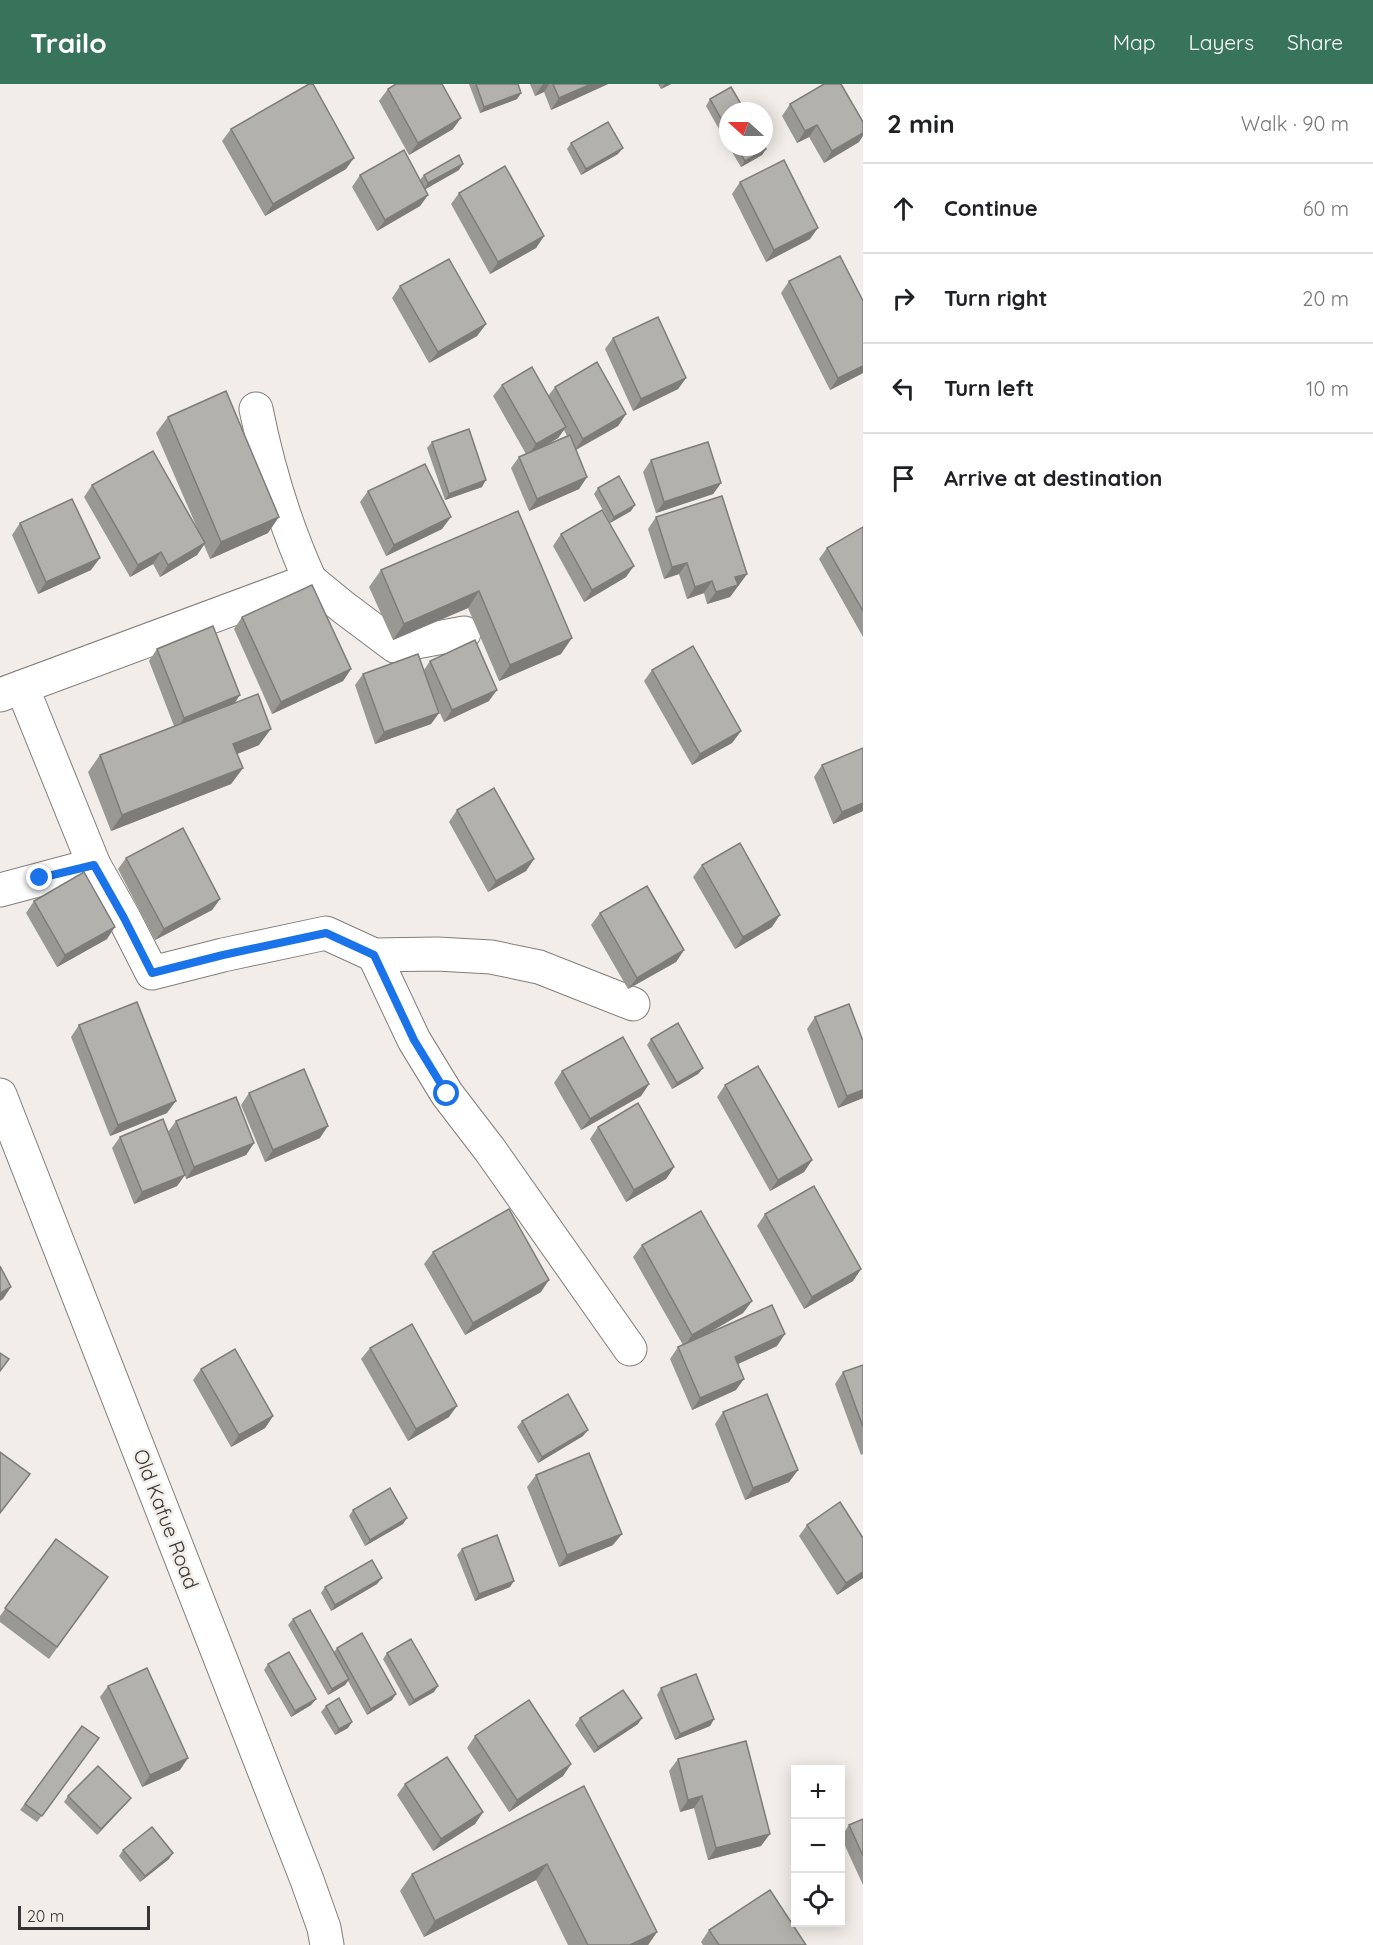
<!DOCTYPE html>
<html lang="en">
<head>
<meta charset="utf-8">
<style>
	:root { --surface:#fff; --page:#f2f2f2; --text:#202124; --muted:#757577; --line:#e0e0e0; --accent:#38735c }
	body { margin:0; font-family:Quicksand,sans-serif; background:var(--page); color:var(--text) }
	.controls { position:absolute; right:18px; bottom:18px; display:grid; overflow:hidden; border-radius:0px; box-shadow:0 3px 15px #0003 }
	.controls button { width:54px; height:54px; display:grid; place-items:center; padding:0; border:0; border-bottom:2px solid var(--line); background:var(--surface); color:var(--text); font:30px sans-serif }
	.compass { position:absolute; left:719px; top:18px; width:54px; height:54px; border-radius:50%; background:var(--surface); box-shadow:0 3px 15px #0003; rotate:291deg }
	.scale { position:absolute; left:18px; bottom:15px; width:132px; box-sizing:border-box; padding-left:6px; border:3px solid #373533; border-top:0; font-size:16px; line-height:21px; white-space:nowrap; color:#373533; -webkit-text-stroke:4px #f2ede8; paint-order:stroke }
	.stop { position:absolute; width:18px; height:18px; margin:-14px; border:4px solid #1a73e8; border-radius:50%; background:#fff }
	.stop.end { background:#1a73e8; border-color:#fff; box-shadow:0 2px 6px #0008 }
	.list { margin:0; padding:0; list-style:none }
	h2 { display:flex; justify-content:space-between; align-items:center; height:78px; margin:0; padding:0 24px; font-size:26px }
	h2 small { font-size:20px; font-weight:400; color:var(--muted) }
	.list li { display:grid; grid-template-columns:39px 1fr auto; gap:18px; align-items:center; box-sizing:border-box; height:90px; padding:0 24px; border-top:2px solid var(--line) }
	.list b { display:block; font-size:22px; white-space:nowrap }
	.list em { font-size:20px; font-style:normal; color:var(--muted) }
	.icon { flex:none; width:33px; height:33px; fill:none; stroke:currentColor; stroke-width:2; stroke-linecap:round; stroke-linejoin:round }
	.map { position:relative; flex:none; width:863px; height:1861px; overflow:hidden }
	header { display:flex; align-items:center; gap:36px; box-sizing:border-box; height:84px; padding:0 30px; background:var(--accent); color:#fff }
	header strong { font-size:28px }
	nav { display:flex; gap:33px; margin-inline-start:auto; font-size:21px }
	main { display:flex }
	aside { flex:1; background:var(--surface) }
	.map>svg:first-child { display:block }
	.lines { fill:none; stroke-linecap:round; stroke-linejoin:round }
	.minor-casing { stroke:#827e79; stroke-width:35 }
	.minor { stroke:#fff; stroke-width:33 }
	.wall { fill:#9a9893; fill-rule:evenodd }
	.shaded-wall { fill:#7d7c78 }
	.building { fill:#b3b1ab; stroke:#7d7c78; stroke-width:1.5 }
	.route { stroke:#1a73e8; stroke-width:8 }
	.labels { text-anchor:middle; stroke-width:5; stroke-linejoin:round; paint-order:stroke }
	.street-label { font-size:20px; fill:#373533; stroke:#f2ede8 }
</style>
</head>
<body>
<header>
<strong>Trailo</strong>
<nav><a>Map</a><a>Layers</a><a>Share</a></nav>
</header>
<main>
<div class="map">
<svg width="863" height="1861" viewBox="0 0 863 1861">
	<rect width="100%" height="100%" fill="#f2ede8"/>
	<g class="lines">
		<defs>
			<g id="minor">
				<path d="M256,325C268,385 285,441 310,496"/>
				<path d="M22,603L94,781"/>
				<path d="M0,611L310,496L343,523L395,562L464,549"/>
				<path d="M0,806L94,781L124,834L152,889L223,871L326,849L374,871L437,870L491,873L539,883L633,920"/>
				<path d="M374,871L414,956L447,1010L490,1066L630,1265"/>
				<path d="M0,1011L307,1796L324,1844L327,1861"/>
			</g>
		</defs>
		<use href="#minor" class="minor-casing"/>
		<use href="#minor" class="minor"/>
	</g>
	<g class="wall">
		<path d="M469,0H518L521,9L517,15L480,29Z"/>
		<path d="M530,0H608L551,26L544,8L535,12Z"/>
		<path d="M658,0H671L661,5Z"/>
		<path d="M388,5L453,45L409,71L379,17Z"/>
		<path d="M710,15L728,27V61L706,22Z"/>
		<path d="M790,20L859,58L824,79L809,53L797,59L782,32Z"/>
		<path d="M231,45L346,85L265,132L222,57Z"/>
		<path d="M571,59L618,70L581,91L567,65Z"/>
		<path d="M729,63H764L766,65L762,71L741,83Z"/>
		<path d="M459,86L425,105L428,111L420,122L377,147L352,103L360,91L420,96L424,91Z"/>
		<path d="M740,98L810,155L766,178L732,110Z"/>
		<path d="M459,109L544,152L536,164L490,190L451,120Z"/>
		<path d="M789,197L863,217V289L830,306L781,209Z"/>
		<path d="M400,202L486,240L477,252L429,279L392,214Z"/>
		<path d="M613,254L686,294L678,305L633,327L605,265Z"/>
		<path d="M502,301L548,312L555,303L626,330L618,342L576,366L587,393L579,405L529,427L511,384L519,373L526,370L493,312ZM564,346L567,352L546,361L558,354Z"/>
		<path d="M168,333L268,449L210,475L204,461L197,471L160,493L153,480L130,493L84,413L92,401L198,446L156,349Z"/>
		<path d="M432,358L482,403L445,416L427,364Z"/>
		<path d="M651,376L721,399L713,410L656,429L643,388Z"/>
		<path d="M598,404L631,427L610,439L594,410Z"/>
		<path d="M368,407L442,445L386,472L360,418Z"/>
		<path d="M518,427L561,570L499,597L468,524L393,556L369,503L381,486Z"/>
		<path d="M656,433L747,490L730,513L707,520L704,509L687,515L679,490L664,495L648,445Z"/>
		<path d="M20,439L91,486L38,510L12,451Z"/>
		<path d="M863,443V553L819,475L827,464Z"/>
		<path d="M561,450L626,493L584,518L553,462Z"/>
		<path d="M242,533L351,585L343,597L272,630L234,545Z"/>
		<path d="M157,565L235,619L259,661L237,670L243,684L231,700L111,747L88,688L100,671L174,642L149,577Z"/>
		<path d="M430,577L489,617L444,638L435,618L439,629L431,640L375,660L355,601L363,590L424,586Z"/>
		<path d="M652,586L741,647L732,659L692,681L644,597Z"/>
		<path d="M822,681L863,727L833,740L814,693Z"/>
		<path d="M457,726L534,775L526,787L488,808L449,738Z"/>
		<path d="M126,774L220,815L212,826L155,856L118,785Z"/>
		<path d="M702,781L772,843L735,865L693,793Z"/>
		<path d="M34,817L107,855L57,883L26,829Z"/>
		<path d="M600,829L684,866L676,878L628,905L591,841Z"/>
		<path d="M815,933L863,1014L838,1024L807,945Z"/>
		<path d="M79,941L167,1029L110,1052L71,953Z"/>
		<path d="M651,955L703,984L698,990L672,1005L647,961Z"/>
		<path d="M562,987L649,1000L641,1012L581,1046L554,999Z"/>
		<path d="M725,1001L812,1076L804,1088L770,1107L717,1013Z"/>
		<path d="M249,1009L320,1054L265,1078L241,1021Z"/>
		<path d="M176,1037L254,1059L246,1071L186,1095L185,1091L177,1102L134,1120L112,1064L120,1053L168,1048Z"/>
		<path d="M598,1043L674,1083L666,1095L626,1118L590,1055Z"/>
		<path d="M765,1130L861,1185L853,1197L804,1225L757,1142Z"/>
		<path d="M642,1161L752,1217L743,1229L703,1252L777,1262L738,1280L736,1306L692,1326L670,1275L678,1263L683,1261L633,1173Z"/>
		<path d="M433,1168L541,1208L465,1251L424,1180Z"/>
		<path d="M370,1264L449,1333L408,1357L361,1275Z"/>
		<path d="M863,1281V1370L861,1371L835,1300L843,1288Z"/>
		<path d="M201,1285L273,1332L265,1344L231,1363L193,1296Z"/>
		<path d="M723,1328L798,1386L789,1398L745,1416L715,1340Z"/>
		<path d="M522,1337L583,1352L538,1379L517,1343Z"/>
		<path d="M536,1391L613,1461L559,1483L527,1403Z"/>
		<path d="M353,1426L403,1440L365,1462L349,1432Z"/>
		<path d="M807,1441L863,1494L837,1511L799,1452Z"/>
		<path d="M56,1455L108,1493L49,1575L0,1538V1532Z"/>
		<path d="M462,1465L510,1503L475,1517L457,1471Z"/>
		<path d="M377,1500L331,1527L321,1509L325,1503Z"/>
		<path d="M293,1535L334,1568L337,1564L392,1616L367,1631L348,1597L345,1601L328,1611L288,1541Z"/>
		<path d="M387,1569L434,1608L409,1622L383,1575Z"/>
		<path d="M268,1580L316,1615L311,1621L291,1633L264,1586Z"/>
		<path d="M108,1602L180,1686L142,1703L100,1613Z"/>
		<path d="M661,1604L714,1635L710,1642L675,1656L657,1611Z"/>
		<path d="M326,1622L348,1644L335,1651L321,1628Z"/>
		<path d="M580,1634L638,1640L594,1669L575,1641Z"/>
		<path d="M82,1642L99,1654L37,1738L20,1726Z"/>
		<path d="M475,1652L571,1680L563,1692L509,1728L467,1664Z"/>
		<path d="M678,1675L761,1762L708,1776L694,1724L680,1728L669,1687Z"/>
		<path d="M405,1700L483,1728L475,1740L433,1767L397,1711Z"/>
		<path d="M584,1702L657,1848L648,1861H568L536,1796L424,1853L400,1807L412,1790Z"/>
		<path d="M68,1712L131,1714L126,1720L97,1751L64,1718Z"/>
		<path d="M863,1735V1801L841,1753L849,1741Z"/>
		<path d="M123,1766L169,1775L140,1798L119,1772Z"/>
		<path d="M709,1846L806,1861H703L701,1858Z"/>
	</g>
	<g class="shaded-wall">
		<path d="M543,0H549L544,8L535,12Z"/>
		<path d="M591,0H608L551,26L559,14Z"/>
		<path d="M665,0H671L661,5Z"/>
		<path d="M521,9L517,15L480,29L484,23Z"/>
		<path d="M461,34L453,45L409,71L418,59Z"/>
		<path d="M817,41L809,53L797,59L805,47Z"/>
		<path d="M863,49V52L859,58L824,79L832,67Z"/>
		<path d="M623,64L618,70L581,91L586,85Z"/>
		<path d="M766,65L762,71L741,83L745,77Z"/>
		<path d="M354,74L346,85L265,132L273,120Z"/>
		<path d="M463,80L459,86L424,106L428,99Z"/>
		<path d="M428,111L420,122L377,147L385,136Z"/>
		<path d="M818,144L810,155L766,178L774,166Z"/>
		<path d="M544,152L536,164L490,190L498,178Z"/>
		<path d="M486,240L477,252L429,279L438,268Z"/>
		<path d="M863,282V289L830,306L838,294Z"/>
		<path d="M686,294L678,305L633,327L641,315Z"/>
		<path d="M626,330L618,342L575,366L583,355Z"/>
		<path d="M566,343L558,354L528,372L536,360Z"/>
		<path d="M587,393L579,405L529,427L537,415Z"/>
		<path d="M486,396L482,403L445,416L449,410Z"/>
		<path d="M721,399L713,410L656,429L664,418Z"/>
		<path d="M635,421L631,427L610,439L614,433Z"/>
		<path d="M279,433L268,449L210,475L221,458Z"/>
		<path d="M451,433L442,445L386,472L394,461Z"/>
		<path d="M205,459L197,471L160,493L168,481Z"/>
		<path d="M161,468L153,480L130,493L138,481Z"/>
		<path d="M100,474L91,486L38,510L46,498Z"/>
		<path d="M687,479L679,490L664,495L672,483Z"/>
		<path d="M634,482L626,493L584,518L592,506Z"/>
		<path d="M747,490L730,513L707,520L716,508L735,493Z"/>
		<path d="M712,497L704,509L687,515L695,503Z"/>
		<path d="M479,507L468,524L393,556L404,540Z"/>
		<path d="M572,554L561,570L499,597L510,581Z"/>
		<path d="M351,585L343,597L272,630L281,618Z"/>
		<path d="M497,606L489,617L444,638L452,626Z"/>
		<path d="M240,611L232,623L176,645L184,634Z"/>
		<path d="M439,629L431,640L375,660L384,648Z"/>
		<path d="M271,645L259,661L222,676L233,660Z"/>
		<path d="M741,647L732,659L692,681L700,670Z"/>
		<path d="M243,684L231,700L111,747L122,731Z"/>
		<path d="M863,719V727L833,740L842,728Z"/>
		<path d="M534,775L526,787L488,808L496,797Z"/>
		<path d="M220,815L212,826L155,856L164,845Z"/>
		<path d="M780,831L772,843L735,865L743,853Z"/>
		<path d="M115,843L107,855L57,883L65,871Z"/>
		<path d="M684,866L676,878L628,905L637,894Z"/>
		<path d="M703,984L698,990L672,1005L677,999Z"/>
		<path d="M649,1000L641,1012L581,1046L590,1035Z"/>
		<path d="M863,1006V1014L838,1024L847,1012Z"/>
		<path d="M176,1017L167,1029L110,1052L118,1041Z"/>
		<path d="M328,1042L320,1054L265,1078L273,1066Z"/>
		<path d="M254,1059L246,1071L186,1095L194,1083Z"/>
		<path d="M812,1076L804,1088L770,1107L778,1096Z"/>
		<path d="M674,1083L666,1095L626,1118L634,1106Z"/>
		<path d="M185,1091L177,1102L134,1120L142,1108Z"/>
		<path d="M861,1185L853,1197L804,1225L812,1213Z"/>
		<path d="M549,1196L541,1208L465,1251L473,1239Z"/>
		<path d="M11,1203L3,1215L0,1217V1209Z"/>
		<path d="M752,1217L743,1229L684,1263L692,1251Z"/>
		<path d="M785,1250L777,1262L727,1285L735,1273Z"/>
		<path d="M744,1295L736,1306L692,1326L700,1314Z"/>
		<path d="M457,1322L449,1333L408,1357L416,1345Z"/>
		<path d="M273,1332L265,1344L231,1363L239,1351Z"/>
		<path d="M588,1346L583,1352L538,1379L542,1373Z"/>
		<path d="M798,1386L789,1398L745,1416L753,1404Z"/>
		<path d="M407,1434L403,1440L365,1462L370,1456Z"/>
		<path d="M622,1450L613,1461L559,1483L567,1471Z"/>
		<path d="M863,1488V1494L837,1511L846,1499Z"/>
		<path d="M382,1494L377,1500L331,1527L335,1521Z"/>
		<path d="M514,1497L510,1503L475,1517L479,1510Z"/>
		<path d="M349,1595L345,1601L328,1611L332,1605Z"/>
		<path d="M438,1602L434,1608L409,1622L414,1616Z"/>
		<path d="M396,1610L392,1616L367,1631L371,1625Z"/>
		<path d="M316,1615L311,1621L291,1633L295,1627Z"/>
		<path d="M642,1634L638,1640L594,1669L598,1663Z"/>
		<path d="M714,1635L710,1642L675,1656L680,1650Z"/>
		<path d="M352,1638L348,1644L335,1651L339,1645Z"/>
		<path d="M188,1674L180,1686L142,1703L150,1691Z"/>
		<path d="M571,1680L563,1692L509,1728L517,1716Z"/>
		<path d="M702,1712L694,1724L680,1728L688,1716Z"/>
		<path d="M131,1714L126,1720L97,1751L101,1745Z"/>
		<path d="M483,1728L475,1740L433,1767L441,1755Z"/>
		<path d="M770,1750L761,1762L708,1776L716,1764Z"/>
		<path d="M173,1769L169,1775L140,1798L145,1792Z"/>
		<path d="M547,1780L536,1796L424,1853L435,1837Z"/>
		<path d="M657,1848L648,1861H630Z"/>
	</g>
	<g class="building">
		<path d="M309,0H313L354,74L273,120L231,45Z"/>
		<path d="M396,0H442L461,34L418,59L388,5Z"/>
		<path d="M476,0H518L521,9L484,23Z"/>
		<path d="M553,0H591L559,14Z"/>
		<path d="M824,0H841L863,38V49L832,67L817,41L805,47L790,20Z"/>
		<path d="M731,3L745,27H728V47L710,15Z"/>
		<path d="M608,38L623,64L586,85L571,59Z"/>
		<path d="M764,61L766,65L745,77L737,63H764Z"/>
		<path d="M404,66L428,111L385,136L360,91Z"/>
		<path d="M459,71L463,80L428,99L424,91Z"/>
		<path d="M784,76L818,144L774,166L740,98Z"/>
		<path d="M505,82L544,152L498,178L459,109Z"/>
		<path d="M840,172L863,217V282L838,294L789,197Z"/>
		<path d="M449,175L486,240L438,268L400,202Z"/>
		<path d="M658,233L686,294L641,315L613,254Z"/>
		<path d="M597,278L626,330L583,355L555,303Z"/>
		<path d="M532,283L566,343L536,360L502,301Z"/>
		<path d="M226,307L279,433L221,458L168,333Z"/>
		<path d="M469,345L486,396L449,410L432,358Z"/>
		<path d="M570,351L587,393L537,415L519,373Z"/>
		<path d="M708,358L721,399L664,418L651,376Z"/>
		<path d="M153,367L205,459L168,481L161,468L138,481L92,401Z"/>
		<path d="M425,380L451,433L394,461L368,407Z"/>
		<path d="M619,392L635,421L614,433L598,404Z"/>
		<path d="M722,412L747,490L735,493L738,501L716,508L712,497L695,503L687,479L672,483L656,433Z"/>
		<path d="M72,415L100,474L46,498L20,439Z"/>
		<path d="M602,426L634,482L592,506L561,450Z"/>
		<path d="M518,427L572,554L510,581L479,507L404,540L381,486Z"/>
		<path d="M863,443V527L827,464Z"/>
		<path d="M312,501L351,585L281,618L242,533Z"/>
		<path d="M213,542L240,611L184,634L157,565Z"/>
		<path d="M475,556L497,606L452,626L430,577Z"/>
		<path d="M693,562L741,647L700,670L652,586Z"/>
		<path d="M418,570L439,629L384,648L363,590Z"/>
		<path d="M258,610L271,645L233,660L243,684L122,731L100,671Z"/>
		<path d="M863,664V719L842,728L822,681Z"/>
		<path d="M494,704L534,775L496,797L457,726Z"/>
		<path d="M183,744L220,815L164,845L126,774Z"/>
		<path d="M740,759L780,831L743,853L702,781Z"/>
		<path d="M84,788L115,843L65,871L34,817Z"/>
		<path d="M647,802L684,866L637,894L600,829Z"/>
		<path d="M137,918L176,1017L118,1041L79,941Z"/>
		<path d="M849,920L863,957V1006L847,1012L815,933Z"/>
		<path d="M678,939L703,984L677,999L651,955Z"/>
		<path d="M623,953L649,1000L590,1035L562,987Z"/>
		<path d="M758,982L812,1076L778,1096L725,1001Z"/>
		<path d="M304,985L328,1042L273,1066L249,1009Z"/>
		<path d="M236,1013L254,1059L194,1083L176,1037Z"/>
		<path d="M638,1019L674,1083L634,1106L598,1043Z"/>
		<path d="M163,1035L185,1091L142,1108L120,1053Z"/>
		<path d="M814,1102L861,1185L812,1213L765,1130Z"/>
		<path d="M509,1125L549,1196L473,1239L433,1168Z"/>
		<path d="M701,1127L752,1217L692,1251L642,1161Z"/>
		<path d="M0,1182L11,1203L0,1209Z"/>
		<path d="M772,1221L785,1250L735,1273L744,1295L700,1314L678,1263Z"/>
		<path d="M412,1240L457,1322L416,1345L370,1264Z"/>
		<path d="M235,1265L273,1332L239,1351L201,1285Z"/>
		<path d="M0,1269L9,1275L0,1287Z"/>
		<path d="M863,1281V1343L843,1288Z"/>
		<path d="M568,1310L588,1346L542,1373L522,1337Z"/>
		<path d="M767,1310L798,1386L753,1404L723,1328Z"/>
		<path d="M0,1368L30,1390L0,1429Z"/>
		<path d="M589,1369L622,1450L567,1471L536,1391Z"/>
		<path d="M390,1404L407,1434L370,1456L353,1426Z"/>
		<path d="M840,1418L863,1454V1488L846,1499L807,1441Z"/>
		<path d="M497,1451L514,1497L479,1510L462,1465Z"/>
		<path d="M56,1455L108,1493L57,1563L5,1524Z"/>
		<path d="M372,1476L382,1494L335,1521L325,1503Z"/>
		<path d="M310,1526L349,1595L332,1605L293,1535Z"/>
		<path d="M362,1549L396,1610L371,1625L337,1564Z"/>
		<path d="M411,1555L438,1602L414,1616L387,1569Z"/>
		<path d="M289,1568L316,1615L295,1627L268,1580Z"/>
		<path d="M147,1584L188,1674L150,1691L108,1602Z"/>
		<path d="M696,1590L714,1635L680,1650L661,1604Z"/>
		<path d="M623,1606L642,1634L598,1663L580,1634Z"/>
		<path d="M339,1614L352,1638L339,1645L326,1622Z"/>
		<path d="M529,1616L571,1680L517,1716L475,1652Z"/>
		<path d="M82,1642L99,1654L42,1732L25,1720Z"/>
		<path d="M746,1657L770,1750L716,1764L702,1712L688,1716L678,1675Z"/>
		<path d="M447,1673L483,1728L441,1755L405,1700Z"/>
		<path d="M98,1682L131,1714L101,1745L68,1712Z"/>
		<path d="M584,1702L657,1848L630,1861H588L547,1780L435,1837L412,1790Z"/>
		<path d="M863,1735V1772L849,1741Z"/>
		<path d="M152,1743L173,1769L145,1792L123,1766Z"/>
		<path d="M770,1806L806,1861H719L709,1846Z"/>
	</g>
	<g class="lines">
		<path class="route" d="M40,794L94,781L124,834L152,889L223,871L326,849L374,871L414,956L447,1010"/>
	</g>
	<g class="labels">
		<g class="street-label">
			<text transform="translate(166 1435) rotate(69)" y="7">Old Kafue Road</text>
		</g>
	</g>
</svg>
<div class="controls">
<button>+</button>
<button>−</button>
<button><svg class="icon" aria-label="locate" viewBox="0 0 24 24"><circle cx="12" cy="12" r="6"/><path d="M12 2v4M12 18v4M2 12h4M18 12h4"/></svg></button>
</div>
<svg class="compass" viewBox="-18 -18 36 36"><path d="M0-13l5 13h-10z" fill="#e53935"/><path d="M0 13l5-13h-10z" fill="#757577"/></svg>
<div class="scale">20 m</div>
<div class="stop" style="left:447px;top:1010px"></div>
<div class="stop end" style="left:40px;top:794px"></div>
</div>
<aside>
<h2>2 min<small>Walk · 90 m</small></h2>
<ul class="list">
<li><svg class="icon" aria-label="ahead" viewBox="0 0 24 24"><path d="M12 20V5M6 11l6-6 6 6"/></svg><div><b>Continue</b></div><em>60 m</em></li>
<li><svg class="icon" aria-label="right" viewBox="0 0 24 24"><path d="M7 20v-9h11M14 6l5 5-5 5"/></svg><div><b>Turn right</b></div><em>20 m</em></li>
<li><svg class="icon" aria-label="left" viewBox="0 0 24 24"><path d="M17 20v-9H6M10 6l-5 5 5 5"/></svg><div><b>Turn left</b></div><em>10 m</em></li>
<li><svg class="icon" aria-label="arrive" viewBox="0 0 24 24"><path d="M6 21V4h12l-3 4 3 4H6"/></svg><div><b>Arrive at destination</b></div></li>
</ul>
</aside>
</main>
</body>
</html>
